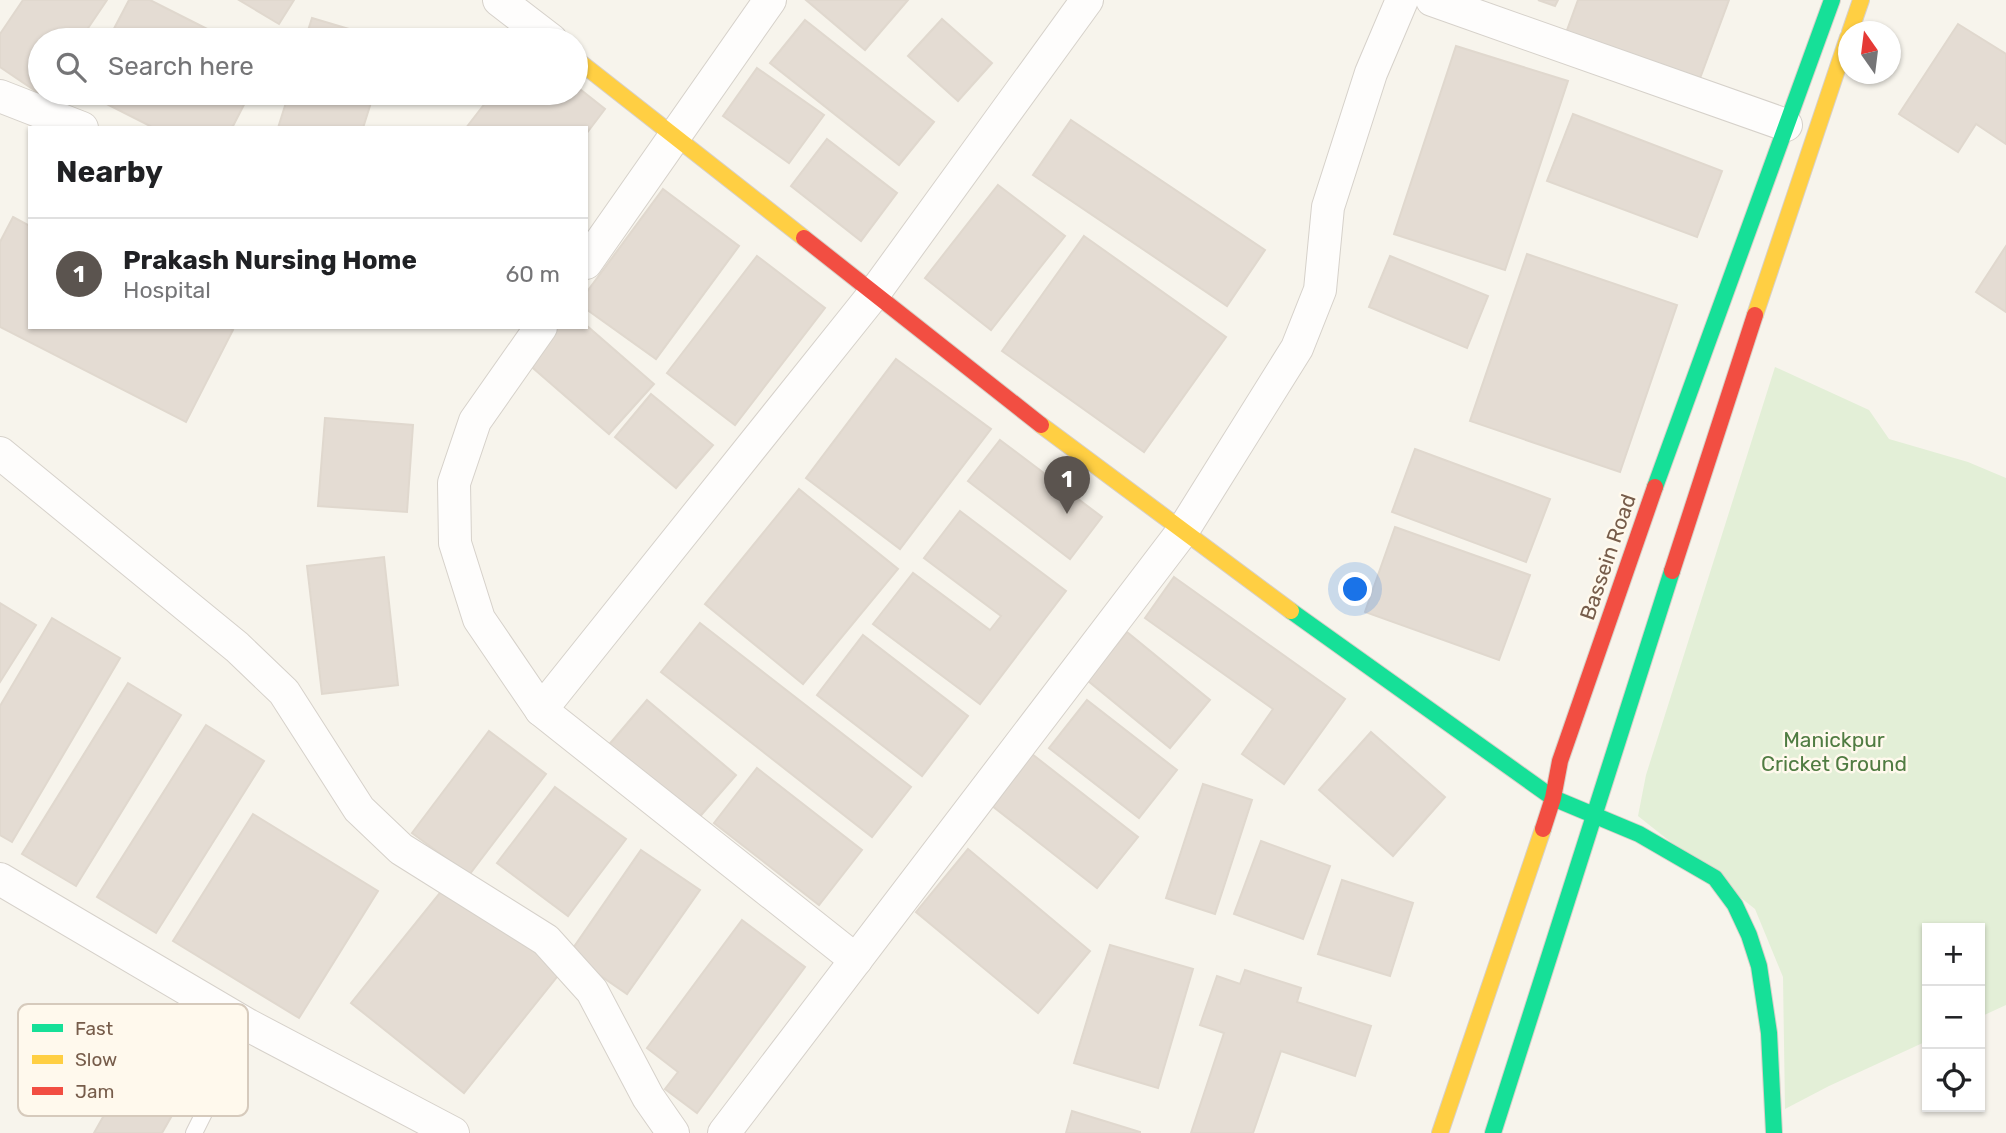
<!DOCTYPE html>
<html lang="en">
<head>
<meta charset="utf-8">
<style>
	:root { --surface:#fff; --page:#f6f6f6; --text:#202124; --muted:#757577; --line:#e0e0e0; --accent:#5b544f }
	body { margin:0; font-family:Rubik,sans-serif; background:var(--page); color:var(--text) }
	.controls { position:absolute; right:21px; bottom:21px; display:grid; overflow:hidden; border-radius:0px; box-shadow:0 2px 5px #0004 }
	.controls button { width:63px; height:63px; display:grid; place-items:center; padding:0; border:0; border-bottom:2px solid var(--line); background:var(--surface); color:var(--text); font:35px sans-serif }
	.compass { position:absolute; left:1838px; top:21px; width:63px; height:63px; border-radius:50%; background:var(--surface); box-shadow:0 2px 5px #0004; rotate:346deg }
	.you { position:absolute; left:1356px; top:590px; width:24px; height:24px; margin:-18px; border:5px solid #fff; border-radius:50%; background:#1a73e8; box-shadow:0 0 0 10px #1a73e833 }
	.badge { display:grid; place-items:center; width:46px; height:46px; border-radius:50%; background:var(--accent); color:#fff; font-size:23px; font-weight:700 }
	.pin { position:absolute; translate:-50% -58px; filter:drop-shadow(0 2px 4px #0008) }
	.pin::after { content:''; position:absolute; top:37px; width:24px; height:21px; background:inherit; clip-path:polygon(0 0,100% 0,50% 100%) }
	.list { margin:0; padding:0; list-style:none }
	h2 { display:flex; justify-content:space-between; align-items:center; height:91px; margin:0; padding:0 28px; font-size:30px }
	h2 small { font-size:23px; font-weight:400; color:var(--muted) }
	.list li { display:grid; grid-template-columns:46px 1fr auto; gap:21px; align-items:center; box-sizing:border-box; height:112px; padding:0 28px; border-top:2px solid var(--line) }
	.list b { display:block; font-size:26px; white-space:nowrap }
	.list p { margin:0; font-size:23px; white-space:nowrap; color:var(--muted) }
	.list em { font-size:23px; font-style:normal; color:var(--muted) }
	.icon { flex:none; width:38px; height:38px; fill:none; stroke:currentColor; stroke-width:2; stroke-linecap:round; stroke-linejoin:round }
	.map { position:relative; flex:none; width:2006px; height:1133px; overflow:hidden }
	.search { position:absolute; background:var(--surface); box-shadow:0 2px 5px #0004; left:28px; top:28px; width:560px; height:77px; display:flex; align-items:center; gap:18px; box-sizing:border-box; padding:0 24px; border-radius:38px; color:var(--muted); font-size:26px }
	.panel { position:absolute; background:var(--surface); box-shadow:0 2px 5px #0004; left:28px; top:126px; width:560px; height:203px; border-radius:0px }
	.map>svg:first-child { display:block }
	.green { fill:#e3efd7 }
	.building { fill:#e4dcd3; stroke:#e0d8ce; stroke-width:2 }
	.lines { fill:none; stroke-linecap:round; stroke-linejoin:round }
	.lane-casing { stroke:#d6d1ca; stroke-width:18 }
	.street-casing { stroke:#d6d1ca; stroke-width:34 }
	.fast-casing { stroke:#d7d0c8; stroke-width:18 }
	.slow-casing { stroke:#d7d0c8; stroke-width:18 }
	.jam-casing { stroke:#d7d0c8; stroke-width:18 }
	.lane { stroke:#fefdfc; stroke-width:16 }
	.street { stroke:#fefdfc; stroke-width:32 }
	.fast { stroke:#16e098; stroke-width:16 }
	.slow { stroke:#ffcf43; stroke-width:16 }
	.jam { stroke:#f24e42; stroke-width:16 }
	.labels { text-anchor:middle; stroke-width:5; stroke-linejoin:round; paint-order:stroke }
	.street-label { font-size:21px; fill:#775d4b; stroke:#fff9ed }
	.park-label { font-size:21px; fill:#507c42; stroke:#fff9ed }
	.key { fill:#fff9ed; stroke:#d6cabc; stroke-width:2 }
	.key-label { font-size:19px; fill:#775d4b }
</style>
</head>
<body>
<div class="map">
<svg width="2006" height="1133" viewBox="0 0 2006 1133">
	<rect width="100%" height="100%" fill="#f7f4ec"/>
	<path class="green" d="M1775,367L1869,410L1889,439L1968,462L2006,478V1005L1980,1017V928H1927V1041L1829,1086L1785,1109L1783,977L1755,909L1638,816L1646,775Z"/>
	<g class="building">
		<path d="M23,0H107L80,40H40V93H45L43,96L0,67V34Z"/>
		<path d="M129,0H150L229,40H108Z"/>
		<path d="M239,0H294L279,24Z"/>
		<path d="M806,0H908L865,50Z"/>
		<path d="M1538,0H1558L1555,6Z"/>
		<path d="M1578,0H1729L1699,81L1566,33Z"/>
		<path d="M312,18L386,40H305Z"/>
		<path d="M942,19L992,63L958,101L908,56Z"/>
		<path d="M805,20L934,122L899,165L770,63Z"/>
		<path d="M1958,24L2006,54V144L1976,124L1958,152L1899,114Z"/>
		<path d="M1456,46L1568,81L1505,270L1394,234Z"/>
		<path d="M757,68L824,115L789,163L723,116Z"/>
		<path d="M576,86L605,109L586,134V128H466L493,93H576Z"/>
		<path d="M85,93H250L232,128H154Z"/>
		<path d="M289,93H374L363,128H278Z"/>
		<path d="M1573,114L1722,171L1697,237L1547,181Z"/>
		<path d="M1071,120L1265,250L1227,306L1033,175Z"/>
		<path d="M827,139L897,193L861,241L791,186Z"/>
		<path d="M998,185L1065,236L991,330L925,278Z"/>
		<path d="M663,189L739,246L656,359L586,309V293Z"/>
		<path d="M13,217L30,226V327H228L233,330L186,422L0,327V242Z"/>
		<path d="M1084,236L1226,337L1144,452L1002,351Z"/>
		<path d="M2006,246V312L1976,292Z"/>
		<path d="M1527,254L1677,305L1620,472L1470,421Z"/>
		<path d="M757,256L825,308L735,425L667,373Z"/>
		<path d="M1390,256L1488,296L1467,348L1369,307Z"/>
		<path d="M586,325L654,384L609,434L527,363L558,327H586Z"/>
		<path d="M896,359L991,429L900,549L806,478Z"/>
		<path d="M651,394L713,445L676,488L615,437Z"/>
		<path d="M325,418L413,425L407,512L318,506Z"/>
		<path d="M1000,440L1102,517L1070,559L968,481Z"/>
		<path d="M1415,449L1550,499L1526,562L1392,512Z"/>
		<path d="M799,489L898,569L803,684L705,604Z"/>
		<path d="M960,511L1066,591L980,704L873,624L913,573L990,630L1001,616L924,558Z"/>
		<path d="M1395,527L1530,575L1499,660L1365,612Z"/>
		<path d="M384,557L398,685L322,694L307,566Z"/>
		<path d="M1174,577L1345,699L1284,784L1242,754L1273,709L1145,618Z"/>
		<path d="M0,603L36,625L0,682Z"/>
		<path d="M52,618L120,658L12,842L0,835V706Z"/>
		<path d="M700,623L911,787L872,837L661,672Z"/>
		<path d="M1127,632L1210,700L1170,748L1087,680Z"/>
		<path d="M863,635L968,716L922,776L817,695Z"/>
		<path d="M128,683L181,715L76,886L22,854Z"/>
		<path d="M647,700L736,775L696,821L607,747Z"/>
		<path d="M1087,700L1177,770L1139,818L1049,748Z"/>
		<path d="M206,725L264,761L156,933L97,897Z"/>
		<path d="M489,731L546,774L469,875L412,833Z"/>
		<path d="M1371,732L1445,797L1393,856L1319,790Z"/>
		<path d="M1032,754L1138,837L1097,888L991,805Z"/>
		<path d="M757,768L862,850L819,905L714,823Z"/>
		<path d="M1203,784L1252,800L1215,914L1166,898Z"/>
		<path d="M555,787L626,839L568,916L497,863Z"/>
		<path d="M253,814L378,891L299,1018L173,941Z"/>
		<path d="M1261,841L1330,866L1303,939L1234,914Z"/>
		<path d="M968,849L1090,951L1038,1013L916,912Z"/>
		<path d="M641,850L700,890L627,994L569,954Z"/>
		<path d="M1342,880L1413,903L1390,976L1318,954Z"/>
		<path d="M448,883L561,972L464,1093L351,1003Z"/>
		<path d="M742,920L805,967L697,1113L665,1089L678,1072L647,1048Z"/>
		<path d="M1110,945L1193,969L1158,1088L1074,1063Z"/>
		<path d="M1245,970L1301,988L1297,1002L1371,1026L1355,1076L1281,1051L1253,1133H1191L1224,1033L1200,1025L1217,976L1240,984Z"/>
		<path d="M126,1076L178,1105L162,1133H94Z"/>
		<path d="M1072,1111L1140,1132V1133H1066Z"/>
	</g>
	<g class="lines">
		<defs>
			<path id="lane" d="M194,1133L248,1025"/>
			<g id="street">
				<path d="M499,0L551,40"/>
				<path d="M1432,0L1786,125"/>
				<path d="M0,96L82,128"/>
				<path d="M586,263L770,0"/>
				<path d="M541,327L475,421L454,483L455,543L479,619L541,710L856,960"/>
				<path d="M0,453L237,647L284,692L359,809L401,849L546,940L592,991L648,1097L673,1133"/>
				<path d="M541,710L873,295L1087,0"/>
				<path d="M0,879L248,1025L453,1133"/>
				<path d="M724,1133L1182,532L1297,348L1320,290L1328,207L1371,73L1402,0"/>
			</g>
			<g id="fast">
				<path d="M1655,487L1832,0"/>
				<path d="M1291,611L1553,798L1639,834L1715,878L1735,905L1749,935L1759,966L1769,1033L1774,1133"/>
				<path d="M1493,1133L1672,571"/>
			</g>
			<g id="slow">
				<path d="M1850,32L1861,0"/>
				<path d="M576,59L804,238"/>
				<path d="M1755,315L1848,37"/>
				<path d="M1041,425L1291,611"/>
				<path d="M1440,1133L1543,829"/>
			</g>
			<g id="jam">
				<path d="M804,238L1041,425"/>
				<path d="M1672,571L1755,315"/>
				<path d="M1543,829L1553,798L1560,761L1655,487"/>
			</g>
		</defs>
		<use href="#lane" class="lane-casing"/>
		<use href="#street" class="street-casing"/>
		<use href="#fast" class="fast-casing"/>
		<use href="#slow" class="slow-casing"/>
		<use href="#jam" class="jam-casing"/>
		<use href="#lane" class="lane"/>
		<use href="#street" class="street"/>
		<use href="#fast" class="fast"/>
		<use href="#slow" class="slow"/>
		<use href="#jam" class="jam"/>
	</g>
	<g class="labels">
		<g class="street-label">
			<text transform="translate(1608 557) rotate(-71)" y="7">Bassein Road</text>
		</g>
		<g class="park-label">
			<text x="1834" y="747">Manickpur<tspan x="1834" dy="24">Cricket Ground</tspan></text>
		</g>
	</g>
	<rect x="18" y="1004" width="230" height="112" rx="10" class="key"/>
	<rect x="32" y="1024" width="31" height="8" fill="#16e098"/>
	<rect x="32" y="1055" width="31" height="9" fill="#ffcf43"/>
	<rect x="32" y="1087" width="31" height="8" fill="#f24e42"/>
	<g class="key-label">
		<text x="75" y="1035">Fast</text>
		<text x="75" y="1066">Slow</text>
		<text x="75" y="1098">Jam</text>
	</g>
</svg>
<div class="controls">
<button>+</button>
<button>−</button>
<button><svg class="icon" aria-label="locate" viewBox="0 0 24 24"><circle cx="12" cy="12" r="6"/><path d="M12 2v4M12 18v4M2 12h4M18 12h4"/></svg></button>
</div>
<svg class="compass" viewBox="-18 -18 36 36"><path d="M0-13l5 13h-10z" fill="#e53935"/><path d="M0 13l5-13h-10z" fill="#757577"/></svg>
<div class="you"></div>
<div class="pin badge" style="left:1067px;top:514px">1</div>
<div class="search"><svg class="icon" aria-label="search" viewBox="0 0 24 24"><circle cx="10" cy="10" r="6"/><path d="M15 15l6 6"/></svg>Search here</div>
<section class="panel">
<h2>Nearby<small></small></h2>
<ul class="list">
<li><span class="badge">1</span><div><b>Prakash Nursing Home</b><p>Hospital</p></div><em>60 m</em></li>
</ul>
</section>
</div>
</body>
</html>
